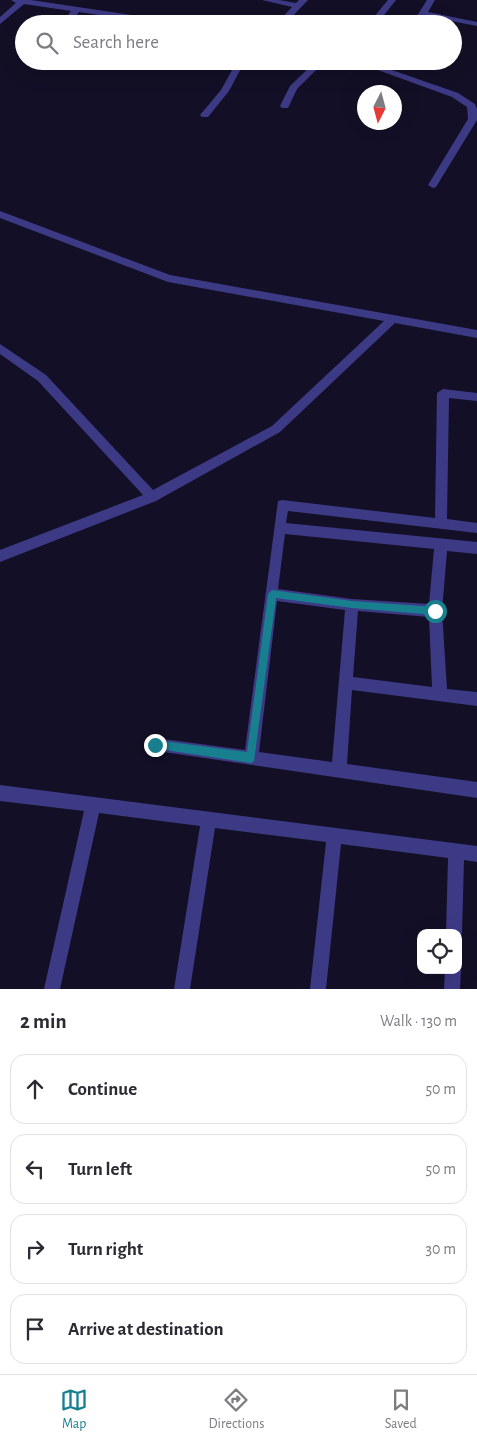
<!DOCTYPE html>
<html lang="en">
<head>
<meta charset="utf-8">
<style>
	:root { --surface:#fff; --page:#f7f7f7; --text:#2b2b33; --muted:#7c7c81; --line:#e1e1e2; --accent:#187f8f }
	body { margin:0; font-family:"Alegreya Sans",sans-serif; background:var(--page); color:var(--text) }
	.controls { position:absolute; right:15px; bottom:15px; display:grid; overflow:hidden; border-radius:10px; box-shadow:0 5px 20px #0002 }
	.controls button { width:45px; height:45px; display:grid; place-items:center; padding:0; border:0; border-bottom:1px solid var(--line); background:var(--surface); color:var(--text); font:25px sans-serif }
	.compass { position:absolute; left:357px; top:85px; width:45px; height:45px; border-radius:50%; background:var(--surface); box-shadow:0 5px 20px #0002; rotate:186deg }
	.stop { position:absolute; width:15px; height:15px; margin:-11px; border:4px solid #187f8f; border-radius:50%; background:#fff }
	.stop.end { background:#187f8f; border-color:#fff; box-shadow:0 1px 5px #0008 }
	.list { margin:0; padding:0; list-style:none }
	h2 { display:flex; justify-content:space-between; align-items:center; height:65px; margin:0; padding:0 20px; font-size:21px }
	h2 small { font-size:16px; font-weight:400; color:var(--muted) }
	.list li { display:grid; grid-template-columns:32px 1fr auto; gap:15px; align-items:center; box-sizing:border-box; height:70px; margin:0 10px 10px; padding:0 10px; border:1px solid var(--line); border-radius:15px }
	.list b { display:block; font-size:19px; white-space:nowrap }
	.list em { font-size:16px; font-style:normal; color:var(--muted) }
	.icon { flex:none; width:28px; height:28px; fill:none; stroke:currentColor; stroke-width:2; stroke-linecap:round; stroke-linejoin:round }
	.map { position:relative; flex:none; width:477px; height:989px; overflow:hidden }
	.search { position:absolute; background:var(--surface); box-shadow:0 5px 20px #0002; left:15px; right:15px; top:15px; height:55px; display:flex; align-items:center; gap:12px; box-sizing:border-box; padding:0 18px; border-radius:28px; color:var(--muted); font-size:19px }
	.sheet { height:385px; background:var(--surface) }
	nav { display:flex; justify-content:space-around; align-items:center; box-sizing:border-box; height:70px; border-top:1px solid var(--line); background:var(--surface); font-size:14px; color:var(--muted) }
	nav a { display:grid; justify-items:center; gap:2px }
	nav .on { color:var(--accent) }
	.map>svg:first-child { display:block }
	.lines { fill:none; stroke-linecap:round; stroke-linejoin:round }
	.street { fill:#3d3a85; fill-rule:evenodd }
	.route { fill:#187f8f }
</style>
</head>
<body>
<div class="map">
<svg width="477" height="989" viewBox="0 0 477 989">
	<rect width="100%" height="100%" fill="#130f26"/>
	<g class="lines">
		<g class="street">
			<path d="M11,0H31L178,22L182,24H159L79,12L70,24H61L71,11L24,4L0,24V17L16,3Z"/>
			<path d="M262,0H279L296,3L299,0H308L285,24H276L292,7Z"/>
			<path d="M388,0H396L377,24H368Z"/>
			<path d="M427,0H435L428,12L477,22V26L425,16L420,24H412Z"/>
			<path d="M237,61H245L229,91L208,117H202L200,115L221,90Z"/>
			<path d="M316,61H325L297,89L288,108H282L280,106L290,86Z"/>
			<path d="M353,61H366L458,93L475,104L477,109V120L436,187L433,188L428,185L468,119L467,107L452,97Z"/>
			<path d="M0,211L170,275L477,330V338L395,323L280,432L156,501L0,562V550L143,495L38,381L0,354V344L46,375L153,490L272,426L384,321L168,282L0,218Z"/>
			<path d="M443,389L477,393V401L449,398L447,519L477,523V533L288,511L286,523L477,542V554L447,551L442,611L447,689L477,692V706L352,690L347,764L477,782V798L150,750L148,745L150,740L155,738L245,750L278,501L282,500L435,518L437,393ZM285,534L434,549L429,604L352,599L278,589ZM277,601L345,610L332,762L259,752ZM358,611L429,617L432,687L353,677Z"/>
			<path d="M0,785L477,846V862L464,860L462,933L458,939V933H446L448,858L341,844L326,989H310L326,842L215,828L190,989H174L200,826L99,813L60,989H44L84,811L0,801Z"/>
			<path d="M458,964L461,970L460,989H444L445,970H458Z"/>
		</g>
	</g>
	<path class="route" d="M272,590L352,601L435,607L440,611L435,615L352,608L276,598L254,761L251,763L152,748L150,745L155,740L247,752L268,594Z"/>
</svg>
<div class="controls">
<button><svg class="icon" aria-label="locate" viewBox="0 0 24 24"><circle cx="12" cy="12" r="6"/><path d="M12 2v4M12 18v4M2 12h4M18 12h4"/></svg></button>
</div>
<svg class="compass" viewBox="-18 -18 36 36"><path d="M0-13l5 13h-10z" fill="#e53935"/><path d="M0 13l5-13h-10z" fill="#7c7c81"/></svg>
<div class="stop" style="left:435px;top:611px"></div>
<div class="stop end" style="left:155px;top:745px"></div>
<div class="search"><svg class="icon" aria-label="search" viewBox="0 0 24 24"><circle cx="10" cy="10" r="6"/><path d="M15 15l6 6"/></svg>Search here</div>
</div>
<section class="sheet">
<h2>2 min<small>Walk · 130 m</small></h2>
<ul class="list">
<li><svg class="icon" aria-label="ahead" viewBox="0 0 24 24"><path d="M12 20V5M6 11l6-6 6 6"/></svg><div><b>Continue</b></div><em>50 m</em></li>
<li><svg class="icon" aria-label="left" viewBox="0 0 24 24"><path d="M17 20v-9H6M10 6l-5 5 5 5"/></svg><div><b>Turn left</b></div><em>50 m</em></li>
<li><svg class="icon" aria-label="right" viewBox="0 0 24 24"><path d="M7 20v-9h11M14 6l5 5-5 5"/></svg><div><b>Turn right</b></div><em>30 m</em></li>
<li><svg class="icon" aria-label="arrive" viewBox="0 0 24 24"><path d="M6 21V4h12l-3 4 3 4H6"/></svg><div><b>Arrive at destination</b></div></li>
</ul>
</section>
<nav>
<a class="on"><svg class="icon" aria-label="map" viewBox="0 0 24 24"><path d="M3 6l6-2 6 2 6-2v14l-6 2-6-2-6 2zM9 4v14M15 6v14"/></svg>Map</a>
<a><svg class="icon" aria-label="directions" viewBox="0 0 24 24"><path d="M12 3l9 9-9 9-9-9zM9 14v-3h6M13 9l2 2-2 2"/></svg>Directions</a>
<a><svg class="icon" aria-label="saved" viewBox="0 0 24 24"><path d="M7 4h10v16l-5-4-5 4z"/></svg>Saved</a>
</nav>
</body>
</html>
